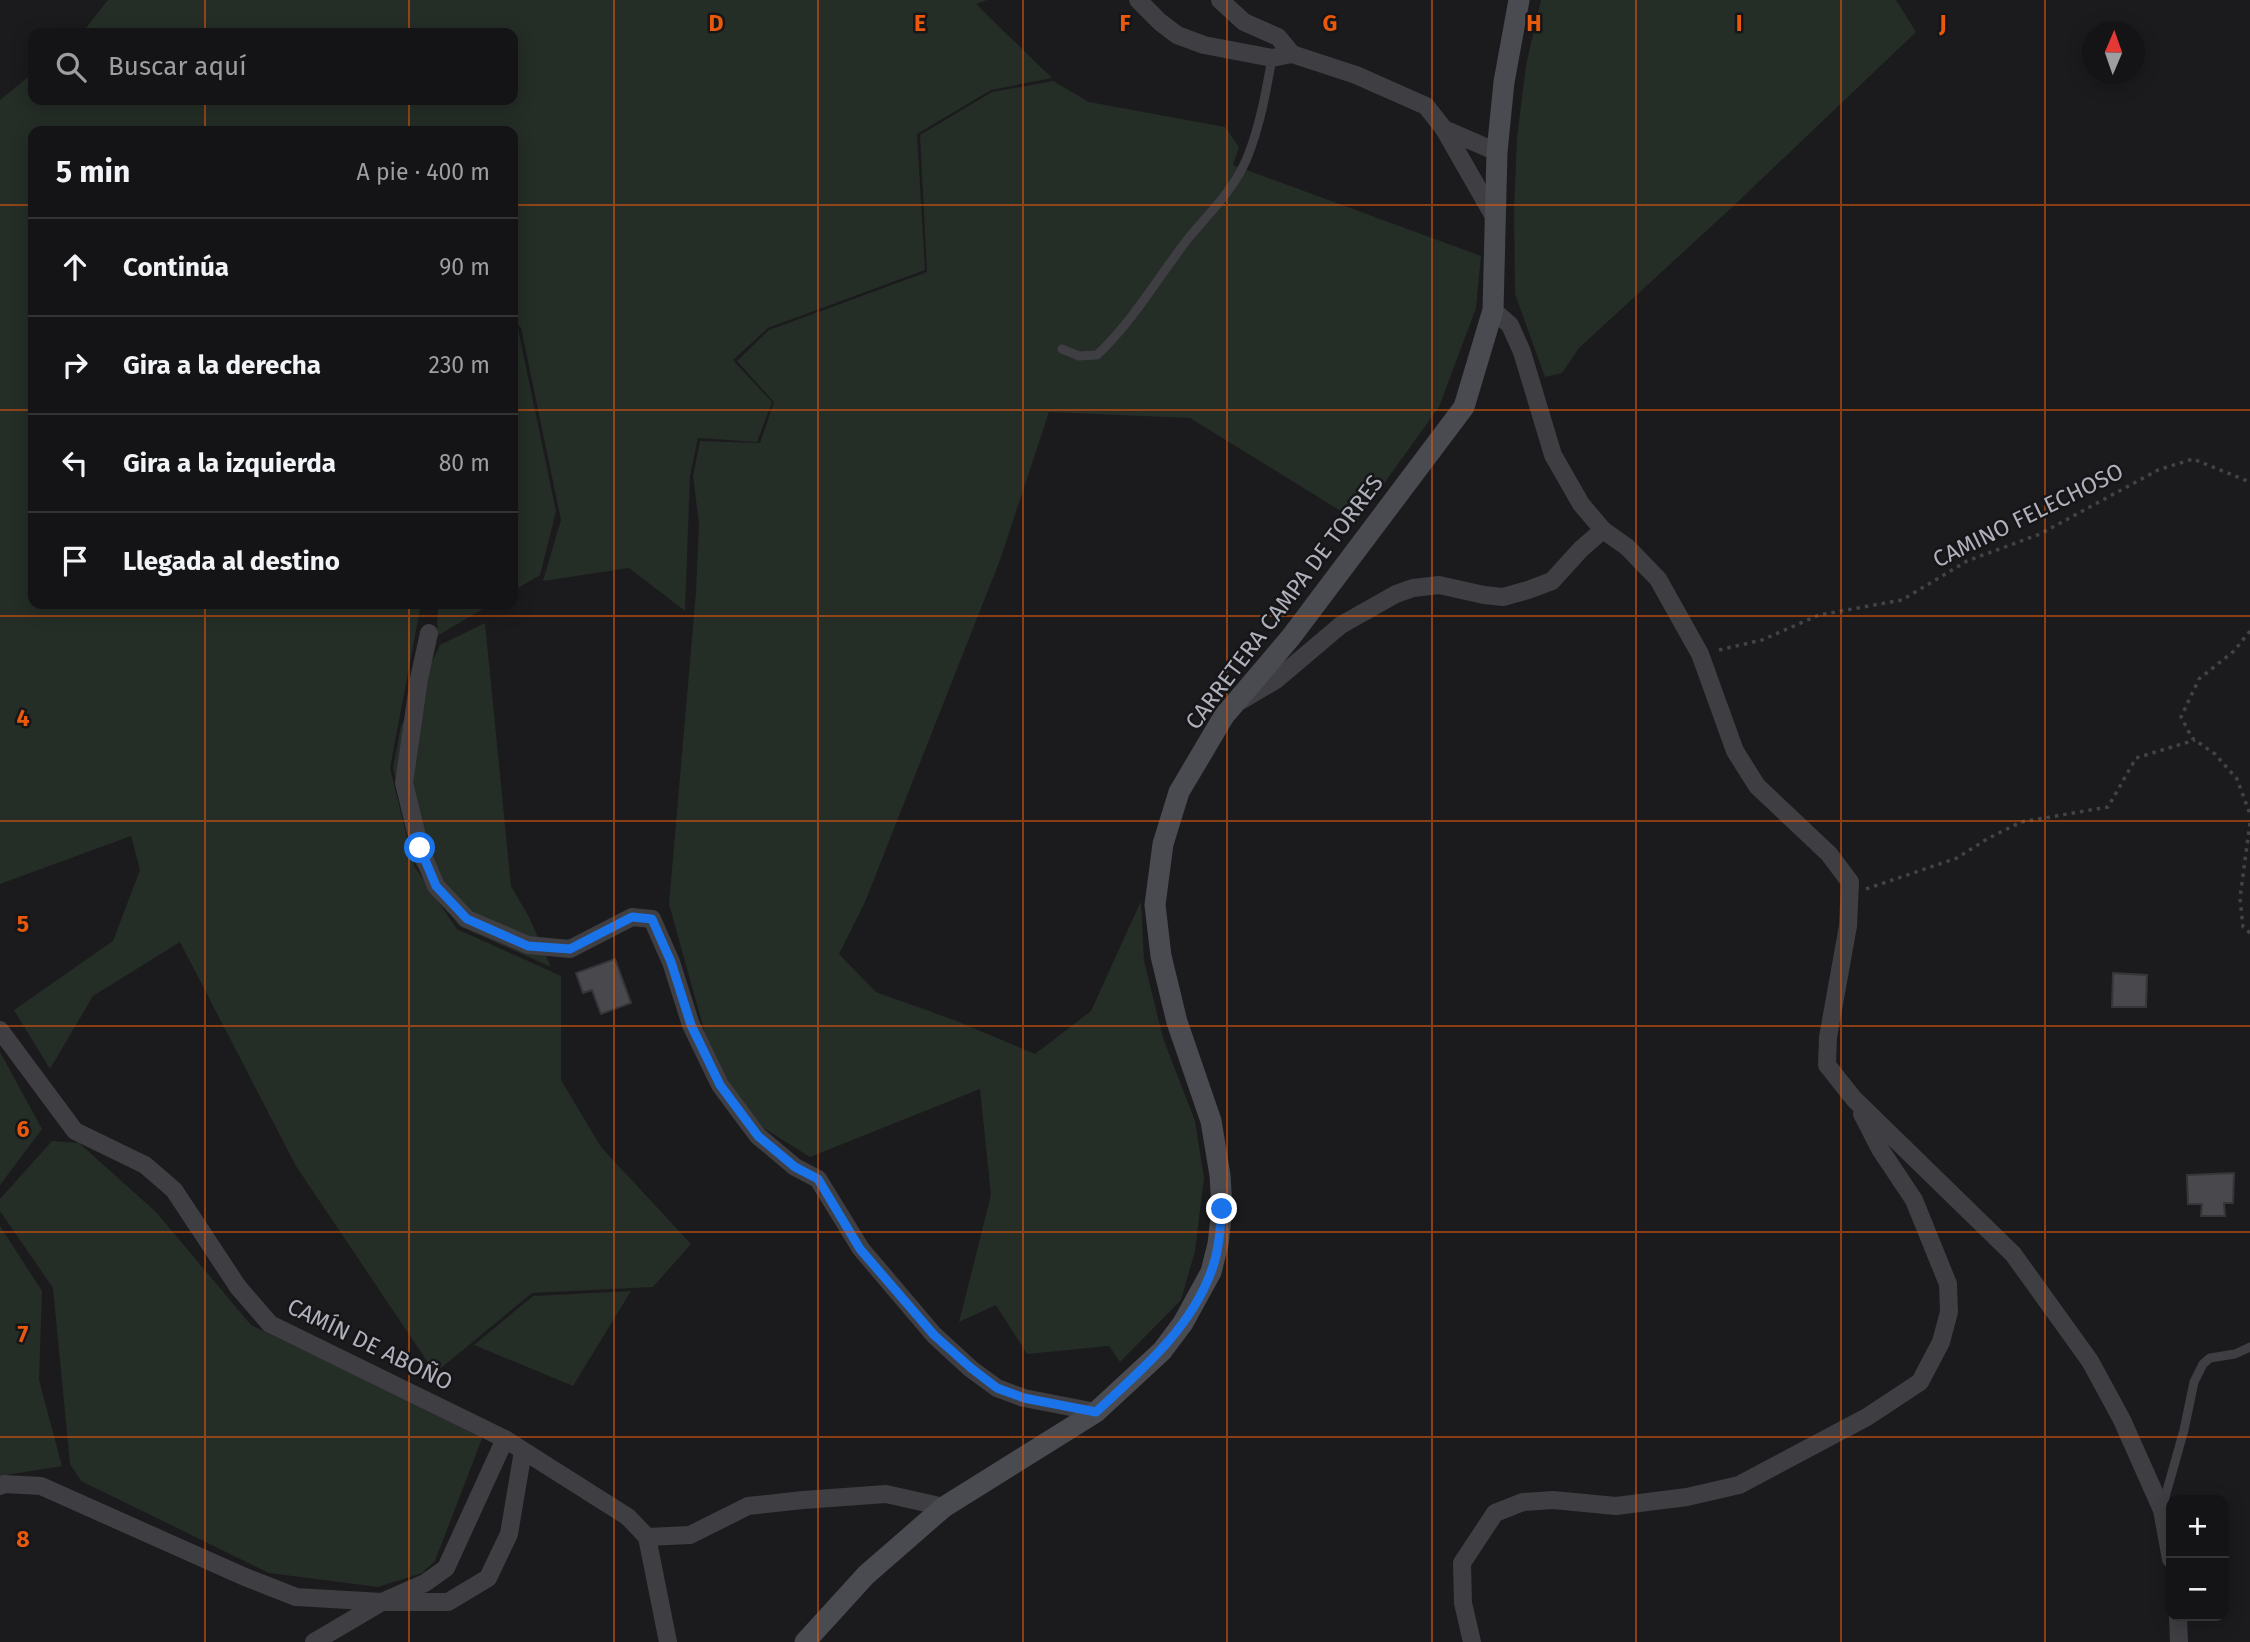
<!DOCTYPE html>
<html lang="es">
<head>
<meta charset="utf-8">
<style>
	:root { --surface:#141416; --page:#1d1d1f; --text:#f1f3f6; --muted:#9d9ea1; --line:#333335 }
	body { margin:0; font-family:"Fira Sans",sans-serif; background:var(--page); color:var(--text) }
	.controls { position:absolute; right:21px; bottom:21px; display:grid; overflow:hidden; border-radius:14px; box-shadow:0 4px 18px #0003 }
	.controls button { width:63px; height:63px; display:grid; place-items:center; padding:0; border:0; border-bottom:2px solid var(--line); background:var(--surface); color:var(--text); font:35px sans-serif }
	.compass { position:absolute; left:2082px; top:21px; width:63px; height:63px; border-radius:50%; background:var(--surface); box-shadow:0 4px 18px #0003; rotate:2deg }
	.stop { position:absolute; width:21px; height:21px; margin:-16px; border:5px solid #1a73e8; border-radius:50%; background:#fff }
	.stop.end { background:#1a73e8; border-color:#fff; box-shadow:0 2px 7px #0008 }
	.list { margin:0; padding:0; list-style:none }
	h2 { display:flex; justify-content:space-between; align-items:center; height:91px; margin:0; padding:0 28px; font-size:30px }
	h2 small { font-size:23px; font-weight:400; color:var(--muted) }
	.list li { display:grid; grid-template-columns:46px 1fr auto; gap:21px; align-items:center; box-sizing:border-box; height:98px; padding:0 28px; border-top:2px solid var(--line) }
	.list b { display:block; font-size:26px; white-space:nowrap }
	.list em { font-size:23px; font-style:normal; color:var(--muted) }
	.icon { flex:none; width:38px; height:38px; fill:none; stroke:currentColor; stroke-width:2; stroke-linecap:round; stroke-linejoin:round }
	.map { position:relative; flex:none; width:2250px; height:1642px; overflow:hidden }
	.search { position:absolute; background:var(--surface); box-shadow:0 4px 18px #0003; left:28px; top:28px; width:490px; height:77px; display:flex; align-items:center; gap:18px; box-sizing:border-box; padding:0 24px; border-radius:14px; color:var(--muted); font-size:26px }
	.panel { position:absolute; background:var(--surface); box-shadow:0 4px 18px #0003; left:28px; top:126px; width:490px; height:483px; border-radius:14px }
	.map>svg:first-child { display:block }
	.green { fill:#252d27 }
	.building { fill:#49484d; stroke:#363539; stroke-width:2 }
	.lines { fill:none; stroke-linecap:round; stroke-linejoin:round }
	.path { stroke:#424348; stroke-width:3.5; stroke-dasharray:3.5 5; stroke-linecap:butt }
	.lane { stroke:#3e3e43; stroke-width:9 }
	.street { stroke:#3e3e43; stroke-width:18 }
	.secondary { stroke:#4a4b51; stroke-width:21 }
	.route { stroke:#1a73e8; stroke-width:9 }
	.grid { fill:none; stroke:#e8590c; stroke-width:2; stroke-opacity:0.55 }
	.labels { text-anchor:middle; stroke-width:5; stroke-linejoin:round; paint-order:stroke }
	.street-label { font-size:23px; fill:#afb0bb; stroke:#161618 }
	.grid-label { font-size:23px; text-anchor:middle; font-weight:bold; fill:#e8590c; stroke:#161618; stroke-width:5; stroke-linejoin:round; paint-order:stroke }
</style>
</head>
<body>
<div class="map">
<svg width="2250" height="1642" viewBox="0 0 2250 1642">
	<rect width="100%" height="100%" fill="#1b1b1d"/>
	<g class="green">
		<path d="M108,0H987L976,4L1052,78L991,90L917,134L925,270L768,328L733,360L772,402L757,442L698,438L690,476L685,611L629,568L543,581L561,520L521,328L513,317V131H33V604H421L390,768L414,866L457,929L561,976V1080L601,1147L691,1244L653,1287L532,1293L435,1373L296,1166L180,942L93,996L50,1069L14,1010L113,941L140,870L131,836L0,884V100L33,73V100H513V33H82Z"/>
		<path d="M1541,0H1896L1916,32L1728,211L1579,348L1562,373L1545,377L1515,294L1514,210L1517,138L1526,65Z"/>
		<path d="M1053,81L1089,102L1225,127L1239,147L1233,165L1481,256L1476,308L1439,407L1357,521L1190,418L1049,412L1000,560L865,902L839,954L876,992L954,1020L1035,1054L1091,1011L1141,901L1144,961L1163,1038L1195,1121L1204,1178L1195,1251L1181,1300L1120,1362L1109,1346L1027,1354L996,1305L959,1322L991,1195L980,1089L810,1157L757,1124L711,1055L669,904L696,592L699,524L693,476L700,441L760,443L774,402L737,361L769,330L927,272L920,135L992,92Z"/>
		<path d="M513,322L518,329L556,511L540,575L513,591Z"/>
		<path d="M438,604H491L437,636Z"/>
		<path d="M485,623L511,886L529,917L551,967L459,926L416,865L393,768L401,726L440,645Z"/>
		<path d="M0,1052L42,1129L0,1185Z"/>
		<path d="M52,1141L79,1143L156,1212L251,1325L483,1436L435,1561L422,1573L378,1587L269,1573L81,1481L70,1464L53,1288L0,1211V1199Z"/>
		<path d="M0,1226L42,1291L39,1380L62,1466L0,1476Z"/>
		<path d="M631,1291L573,1386L474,1345L533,1296Z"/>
	</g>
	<g class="building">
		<path d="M615,959L631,1003L601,1014L592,990L583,993L576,973Z"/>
		<path d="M2113,973L2147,975L2146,1007H2112Z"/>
		<path d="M2234,1173L2233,1203H2224L2225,1216H2201L2202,1204H2188L2187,1175Z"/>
	</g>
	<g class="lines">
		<g class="path">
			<path d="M2250,631L2234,651L2199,679L2181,717L2192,738L2215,754L2237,779L2250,814"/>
			<path d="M1719,650L1762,640L1819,615L1902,600L1967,561L2040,534L2158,470L2193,459L2250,482"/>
			<path d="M2250,823L2240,898L2243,927L2250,933"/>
			<path d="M1866,889L1957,858L1987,839L2021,822L2108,807L2136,758L2195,740"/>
		</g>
		<g class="lane">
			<path d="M1062,349L1079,356L1097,355C1133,321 1157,279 1187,240C1208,214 1234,190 1247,158C1260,126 1266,92 1272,58"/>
			<path d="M2162,1508L2184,1430L2194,1382L2203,1364L2210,1358L2235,1354L2250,1347"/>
		</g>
		<g class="street">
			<path d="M1138,0L1160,22L1177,35L1204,45L1272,58L1292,54"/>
			<path d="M1220,0L1244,22L1278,37L1292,54"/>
			<path d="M1292,54L1356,75L1426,106L1444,129L1497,152"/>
			<path d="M1444,129L1496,220"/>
			<path d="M1493,310L1510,325L1522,352L1553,455L1581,504L1603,530L1627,547L1658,579L1700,654L1735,751L1757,786L1829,854L1850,882L1848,926L1828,1037L1827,1065L1854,1099L2013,1254L2090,1361L2122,1420L2162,1510L2171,1559"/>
			<path d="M429,633L419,679L404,783L420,848L436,886L467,919L528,945L570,949L632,917L652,919L671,962L691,1025L720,1085L758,1136L795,1167L818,1179L861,1249L934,1335L971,1369L997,1388L1024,1398L1096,1412"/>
			<path d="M1242,700L1276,680L1341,625L1396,594L1413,588L1439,585L1484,595L1503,597L1528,590L1552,581L1581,549L1603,530"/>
			<path d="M0,1030L75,1131L145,1165L174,1190L238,1287L270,1324L505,1439L628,1517L647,1537L668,1642"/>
			<path d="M0,1486L4,1484L41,1486L245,1577L296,1597L382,1602H448L488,1578L509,1534L523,1451"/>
			<path d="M647,1537L690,1535L748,1506L803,1500L886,1494L944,1507"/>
			<path d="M2178,1616L2179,1642"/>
			<path d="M314,1642L382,1602L425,1583L446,1568L505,1439"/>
			<path d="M1472,1642L1463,1603L1462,1563L1495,1513L1523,1502L1553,1500L1616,1506L1687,1497L1739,1485L1867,1417L1920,1382L1941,1342L1949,1312L1948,1284L1914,1200L1880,1149L1862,1114"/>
		</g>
		<path class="secondary" d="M805,1642L866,1575L944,1507L1096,1412L1162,1351L1183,1323L1211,1272L1218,1244L1222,1209L1220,1175L1211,1121L1177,1022L1161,956L1155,905L1163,844L1179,792L1224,716L1291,637L1464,407L1493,310L1497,152L1504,82L1519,0"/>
	</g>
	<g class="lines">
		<path class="route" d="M420,848L436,886L467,919L528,946L570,949L632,917L652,919L671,962L691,1025L720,1085L758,1136L795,1167L818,1179L860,1249L934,1335L971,1368L997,1388L1024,1398L1096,1412C1140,1371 1189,1331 1211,1272C1219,1252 1220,1230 1222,1209"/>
	</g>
	<path class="grid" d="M205,0V33M409,0V33M614,0V1642M818,0V1642M1023,0V1642M1227,0V1642M1432,0V1642M1636,0V1642M1841,0V1642M2045,0V1642M205,100V131M409,100V131M0,205H33M513,205H2250M0,410H33M513,410H2250M205,604V1642M409,604V1642M0,616H2250M0,821H2250M0,1026H2250M0,1232H2250M0,1437H2250"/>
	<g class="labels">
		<g class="street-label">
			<text transform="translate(2028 515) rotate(-26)" y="8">CAMINO FELECHOSO</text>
			<text transform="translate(1284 602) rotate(-53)" y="8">CARRETERA CAMPA DE TORRES</text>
			<text transform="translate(370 1344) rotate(26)" y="8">CAMÍN DE ABOÑO</text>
		</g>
	</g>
	<g class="grid-label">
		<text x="716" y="31">D</text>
		<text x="920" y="31">E</text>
		<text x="1125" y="31">F</text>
		<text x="1330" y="31">G</text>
		<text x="1534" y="31">H</text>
		<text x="1739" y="31">I</text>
		<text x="1943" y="31">J</text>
		<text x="23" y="726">4</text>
		<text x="23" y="932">5</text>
		<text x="23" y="1137">6</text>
		<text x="23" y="1342">7</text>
		<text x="23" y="1547">8</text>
	</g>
</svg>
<div class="controls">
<button>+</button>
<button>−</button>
</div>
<svg class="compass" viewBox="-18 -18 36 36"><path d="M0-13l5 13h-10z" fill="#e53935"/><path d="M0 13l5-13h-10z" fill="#9d9ea1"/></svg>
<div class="stop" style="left:420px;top:848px"></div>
<div class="stop end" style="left:1222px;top:1209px"></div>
<div class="search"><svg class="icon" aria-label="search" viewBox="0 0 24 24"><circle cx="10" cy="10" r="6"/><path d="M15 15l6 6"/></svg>Buscar aquí</div>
<section class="panel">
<h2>5 min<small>A pie · 400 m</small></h2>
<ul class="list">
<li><svg class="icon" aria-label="ahead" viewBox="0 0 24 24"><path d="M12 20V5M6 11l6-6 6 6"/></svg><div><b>Continúa</b></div><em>90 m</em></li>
<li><svg class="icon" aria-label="right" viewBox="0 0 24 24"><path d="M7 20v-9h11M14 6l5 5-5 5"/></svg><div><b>Gira a la derecha</b></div><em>230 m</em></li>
<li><svg class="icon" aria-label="left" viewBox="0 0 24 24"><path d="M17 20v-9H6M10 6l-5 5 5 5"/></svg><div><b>Gira a la izquierda</b></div><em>80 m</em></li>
<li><svg class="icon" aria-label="arrive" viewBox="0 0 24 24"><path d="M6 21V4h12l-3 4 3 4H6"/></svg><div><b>Llegada al destino</b></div></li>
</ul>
</section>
</div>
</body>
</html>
